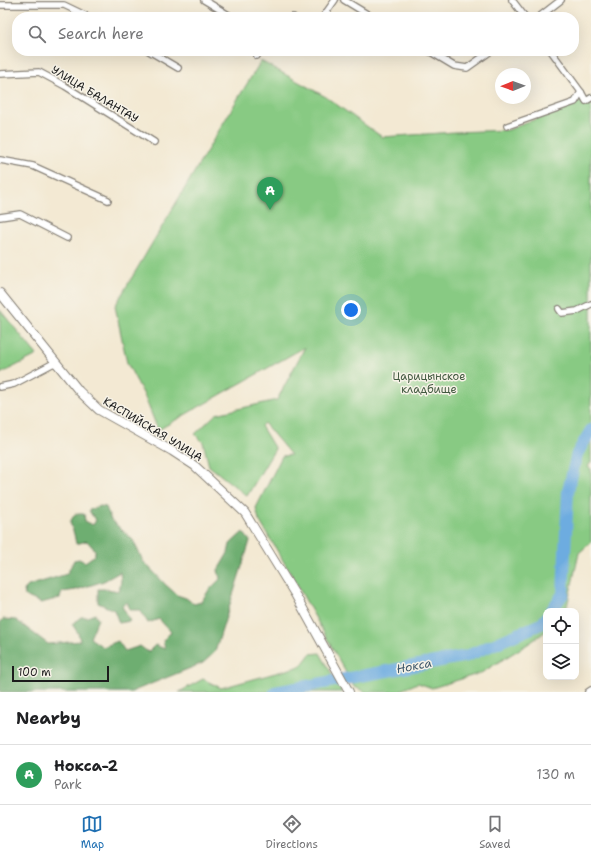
<!DOCTYPE html>
<html lang="en">
<head>
<meta charset="utf-8">
<style>
	:root { --surface:#fff; --page:#f6f6f6; --text:#202124; --muted:#757577; --line:#e0e0e0; --accent:#1f6fb2 }
	body { margin:0; font-family:"Shantell Sans",sans-serif; background:var(--page); color:var(--text) }
	.controls { position:absolute; right:12px; bottom:12px; display:grid; overflow:hidden; border-radius:8px; box-shadow:0 4px 16px #0002 }
	.controls button { width:36px; height:36px; display:grid; place-items:center; padding:0; border:0; border-bottom:1px solid var(--line); background:var(--surface); color:var(--text); font:20px sans-serif }
	.compass { position:absolute; left:495px; top:68px; width:36px; height:36px; border-radius:50%; background:var(--surface); box-shadow:0 4px 16px #0002; rotate:269deg }
	.scale { position:absolute; left:12px; bottom:10px; width:97px; box-sizing:border-box; padding-left:4px; border:2px solid #1c1c1c; border-top:0; font-size:11px; line-height:14px; white-space:nowrap; color:#1c1c1c; -webkit-text-stroke:3px #f7f3e8; paint-order:stroke }
	.you { position:absolute; left:351px; top:310px; width:14px; height:14px; margin:-10px; border:3px solid #fff; border-radius:50%; background:#1a73e8; box-shadow:0 0 0 6px #1a73e833 }
	.badge { display:grid; place-items:center; width:26px; height:26px; border-radius:50%; background:var(--accent); color:#fff; font-size:13px; font-weight:700 }
	.pin { position:absolute; translate:-50% -33px; filter:drop-shadow(0 1px 2px #0008) }
	.pin::after { content:''; position:absolute; top:21px; width:14px; height:12px; background:inherit; clip-path:polygon(0 0,100% 0,50% 100%) }
	.list { margin:0; padding:0; list-style:none }
	h2 { display:flex; justify-content:space-between; align-items:center; height:52px; margin:0; padding:0 16px; font-size:17px }
	h2 small { font-size:13px; font-weight:400; color:var(--muted) }
	.list li { display:grid; grid-template-columns:26px 1fr auto; gap:12px; align-items:center; box-sizing:border-box; height:60px; padding:0 16px; border-top:1px solid var(--line) }
	.list b { display:block; font-size:15px; white-space:nowrap }
	.list p { margin:0; font-size:13px; white-space:nowrap; color:var(--muted) }
	.list em { font-size:13px; font-style:normal; color:var(--muted) }
	.icon { flex:none; width:22px; height:22px; fill:none; stroke:currentColor; stroke-width:2; stroke-linecap:round; stroke-linejoin:round }
	.map { position:relative; flex:none; width:591px; height:692px; overflow:hidden }
	.search { position:absolute; background:var(--surface); box-shadow:0 4px 16px #0002; left:12px; right:12px; top:12px; height:44px; display:flex; align-items:center; gap:10px; box-sizing:border-box; padding:0 14px; border-radius:16px; color:var(--muted); font-size:15px }
	.sheet { height:112px; background:var(--surface) }
	nav { display:flex; justify-content:space-around; align-items:center; box-sizing:border-box; height:56px; border-top:1px solid var(--line); background:var(--surface); font-size:11px; color:var(--muted) }
	nav a { display:grid; justify-items:center; gap:2px }
	nav .on { color:var(--accent) }
	.map>svg:first-child { display:block }
	.green { fill:#88ca83; stroke:#527350 }
	.forest { fill:#6eae71; stroke:#456546 }
	.lines { fill:none; stroke-linecap:round; stroke-linejoin:round }
	.river { stroke:#6dace0; stroke-width:12 }
	.street-casing { stroke:#888278; stroke-width:8 }
	.secondary-casing { stroke:#888278; stroke-width:10 }
	.street { stroke:#fff; stroke-width:5.5 }
	.secondary { stroke:#fff; stroke-width:8 }
	.labels { text-anchor:middle; stroke-width:3; stroke-linejoin:round; paint-order:stroke }
	.street-label { font-size:11px; fill:#1c1c1c; stroke:#f7f3e8 }
	.park-label { font-size:11px; fill:#425940; stroke:#f7f3e8 }
	.water-label { font-size:12px; font-style:italic; fill:#3c566a; stroke:#f7f3e8 }
</style>
</head>
<body>
<div class="map">
<svg width="591" height="692" viewBox="0 0 591 692">
	<rect width="100%" height="100%" fill="#f7f3e8"/>
	<filter id="ink" filterUnits="userSpaceOnUse"><feTurbulence type="fractalNoise" baseFrequency=".025" numOctaves="2"/><feDisplacementMap in="SourceGraphic" scale="8" xChannelSelector="R" yChannelSelector="G"/><feConvolveMatrix kernelMatrix="1 2 1 2 8 2 1 2 1" color-interpolation-filters="sRGB"/></filter>
	<filter id="wash" filterUnits="userSpaceOnUse"><feTurbulence type="fractalNoise" baseFrequency=".012" numOctaves="4" result="noise"/><feDisplacementMap in="SourceGraphic" scale="16" xChannelSelector="R" yChannelSelector="G"/><feGaussianBlur stdDeviation="0.9" result="paint"/><feColorMatrix in="noise" values="0 0 0 0 0 0 0 0 0 0 0 0 0 0 0 0 0 1.4 0 .05"/><feComposite in="paint" operator="in"/></filter>
	<g filter="url(#wash)">
		<rect width="100%" height="100%" fill="#f3e9d3"/>
		<g class="green">
			<path d="M261,61L326,97L382,137L455,132L508,130L591,97V462L588,467L591,469V542L579,553L566,611H546V631L531,642L481,673L432,688L418,683L396,692H366L354,687L291,574L259,520L256,508L282,456L291,455L264,423L261,426L275,449L247,496L209,466L203,442L195,434L216,414L277,400L305,347L158,430L144,395L127,363L115,306L237,100Z"/>
			<path d="M0,310L37,355L0,374Z"/>
			<path d="M320,653L342,692H179L203,679L221,688L301,666L310,654Z"/>
		</g>
		<path class="forest" d="M100,506L106,507L111,520L133,540L143,561L166,585L177,595L186,598L194,604L201,602L209,590L220,579L218,570L228,553L230,544L243,532L250,541L215,652L203,663L131,692H0V623L3,619L16,620L48,644L80,641L78,633L72,624L81,617H87L95,614L98,619L90,638L103,647L118,641L125,651L140,646L148,652L155,645L165,649L163,640L171,632L159,619L148,623L140,610H130L127,602L122,606L130,621L119,623L114,610L98,603V589H106L119,591L121,581L120,572L104,581L76,590L62,592L60,598L41,603L25,596L24,590L28,586L67,574L74,560L79,559L85,562L95,555V550L87,541L76,544L74,534L70,522L75,514H84L85,521L93,525L96,520L91,514L89,510Z"/>
		<g class="lines">
			<g class="river">
				<path d="M551,611L563,594L568,491L577,454L591,430"/>
				<path d="M275,692L467,656L543,623L546,618"/>
			</g>
		</g>
	</g>
	<g filter="url(#ink)">
		<g class="lines">
			<defs>
				<g id="street">
					<path d="M204,0L232,17"/>
					<path d="M344,0L372,17"/>
					<path d="M512,0L525,17"/>
					<path d="M0,5H64L89,17"/>
					<path d="M292,17H293"/>
					<path d="M323,17L335,0"/>
					<path d="M539,17L561,0"/>
					<path d="M149,51L178,68"/>
					<path d="M429,51L454,66L467,68L491,51"/>
					<path d="M551,51L581,92L586,101L591,98"/>
					<path d="M257,56L258,53L261,51"/>
					<path d="M0,74L39,72L65,86L154,142"/>
					<path d="M507,126L575,102L581,92"/>
					<path d="M0,160L33,166L108,200"/>
					<path d="M0,217L20,214L67,238"/>
					<path d="M559,309L562,313L577,311L591,304"/>
					<path d="M0,387L14,384L52,364L57,363"/>
					<path d="M588,692L591,690"/>
				</g>
				<path id="secondary" d="M0,293L79,391L99,410L172,451L195,466L245,513L296,596L349,692"/>
			</defs>
			<use href="#street" class="street-casing"/>
			<use href="#secondary" class="secondary-casing"/>
			<use href="#street" class="street"/>
			<use href="#secondary" class="secondary"/>
		</g>
	</g>
	<g class="labels">
		<g class="street-label">
			<text transform="translate(95 94) rotate(31)" y="4">УЛИЦА БАЛАНТАУ</text>
			<text transform="translate(153 429) rotate(31)" y="4">КАСПИЙСКАЯ УЛИЦА</text>
		</g>
		<g class="park-label">
			<text x="429" y="380">Царицынское<tspan x="429" dy="13">кладбище</tspan></text>
		</g>
		<g class="water-label">
			<text transform="translate(414 666) rotate(-11)" y="4">Нокса</text>
		</g>
	</g>
</svg>
<div class="controls">
<button><svg class="icon" aria-label="locate" viewBox="0 0 24 24"><circle cx="12" cy="12" r="6"/><path d="M12 2v4M12 18v4M2 12h4M18 12h4"/></svg></button>
<button><svg class="icon" aria-label="layers" viewBox="0 0 24 24"><path d="M12 4l9 5-9 5-9-5zM3 14l9 5 9-5"/></svg></button>
</div>
<svg class="compass" viewBox="-18 -18 36 36"><path d="M0-13l5 13h-10z" fill="#e53935"/><path d="M0 13l5-13h-10z" fill="#757577"/></svg>
<div class="scale">100 m</div>
<div class="you"></div>
<div class="pin badge" style="left:270px;top:210px;background:#2e9e5b">A</div>
<div class="search"><svg class="icon" aria-label="search" viewBox="0 0 24 24"><circle cx="10" cy="10" r="6"/><path d="M15 15l6 6"/></svg>Search here</div>
</div>
<section class="sheet">
<h2>Nearby<small></small></h2>
<ul class="list">
<li><span class="badge" style="background:#2e9e5b">A</span><div><b>Нокса-2</b><p>Park</p></div><em>130 m</em></li>
</ul>
</section>
<nav>
<a class="on"><svg class="icon" aria-label="map" viewBox="0 0 24 24"><path d="M3 6l6-2 6 2 6-2v14l-6 2-6-2-6 2zM9 4v14M15 6v14"/></svg>Map</a>
<a><svg class="icon" aria-label="directions" viewBox="0 0 24 24"><path d="M12 3l9 9-9 9-9-9zM9 14v-3h6M13 9l2 2-2 2"/></svg>Directions</a>
<a><svg class="icon" aria-label="saved" viewBox="0 0 24 24"><path d="M7 4h10v16l-5-4-5 4z"/></svg>Saved</a>
</nav>
</body>
</html>
